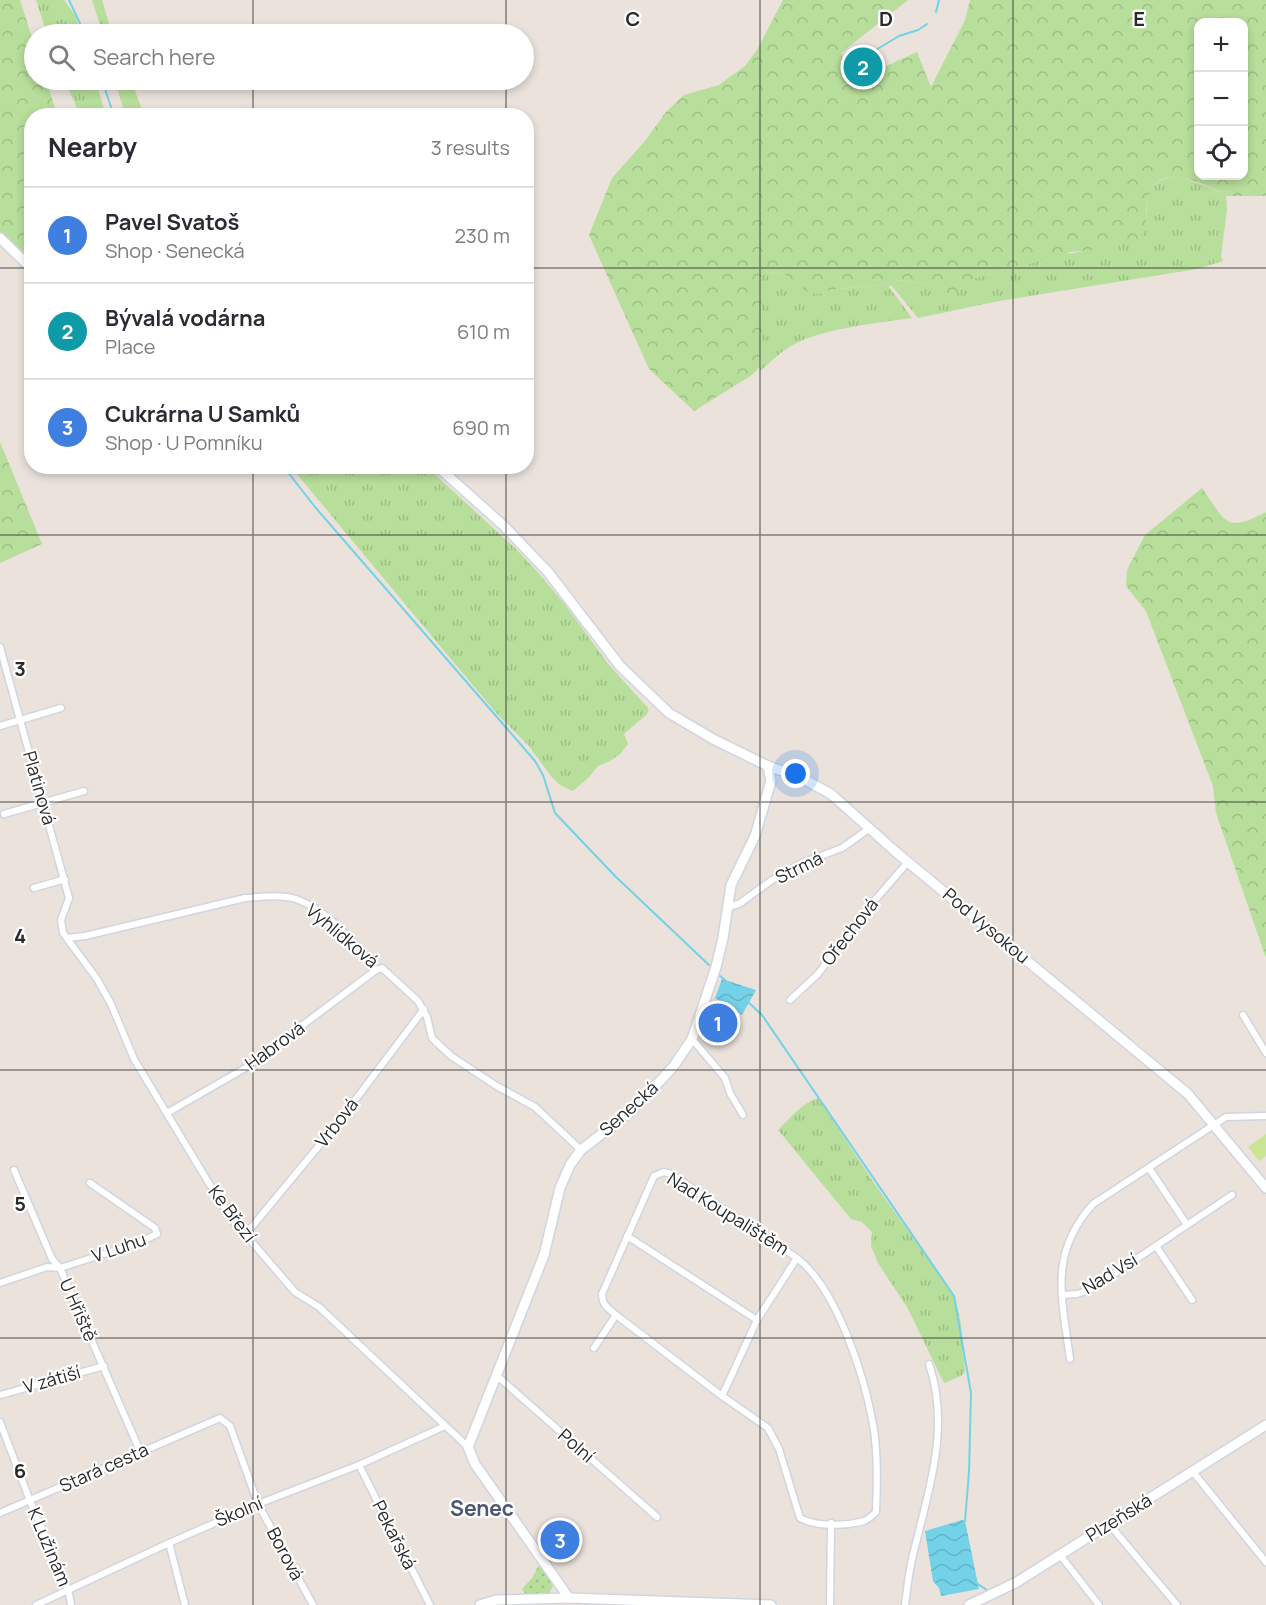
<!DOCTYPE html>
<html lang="en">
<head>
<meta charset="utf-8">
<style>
	:root { --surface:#fff; --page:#f2f2f3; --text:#2b2b33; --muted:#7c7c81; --line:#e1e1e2; --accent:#4271f0 }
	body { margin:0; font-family:Manrope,sans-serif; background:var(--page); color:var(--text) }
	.controls { position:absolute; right:18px; top:18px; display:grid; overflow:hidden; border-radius:12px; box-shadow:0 3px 9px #0003 }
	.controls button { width:54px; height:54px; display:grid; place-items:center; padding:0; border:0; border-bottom:2px solid var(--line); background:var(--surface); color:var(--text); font:30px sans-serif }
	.you { position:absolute; left:796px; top:774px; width:21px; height:21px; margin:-15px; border:4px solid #fff; border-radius:50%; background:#1a73e8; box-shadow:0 0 0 9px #1a73e833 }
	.badge { display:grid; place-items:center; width:39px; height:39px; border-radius:50%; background:var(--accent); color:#fff; font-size:20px; font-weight:700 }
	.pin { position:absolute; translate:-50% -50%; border:3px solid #fff; box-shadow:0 2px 6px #0006 }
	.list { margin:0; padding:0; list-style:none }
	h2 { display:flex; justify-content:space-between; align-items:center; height:78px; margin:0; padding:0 24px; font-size:26px }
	h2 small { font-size:20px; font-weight:400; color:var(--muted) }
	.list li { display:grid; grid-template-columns:39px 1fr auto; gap:18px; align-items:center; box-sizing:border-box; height:96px; padding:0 24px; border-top:2px solid var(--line) }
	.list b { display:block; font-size:22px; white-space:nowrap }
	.list p { margin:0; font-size:20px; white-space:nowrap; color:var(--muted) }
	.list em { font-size:20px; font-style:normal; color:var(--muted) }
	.icon { flex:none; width:33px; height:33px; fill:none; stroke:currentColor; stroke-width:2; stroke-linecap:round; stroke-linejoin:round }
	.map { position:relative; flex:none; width:1266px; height:1605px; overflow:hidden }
	.search { position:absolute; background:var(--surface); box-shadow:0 3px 9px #0003; left:24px; top:24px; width:510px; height:66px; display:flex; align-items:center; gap:15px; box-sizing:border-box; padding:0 21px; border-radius:33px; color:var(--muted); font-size:22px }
	.panel { position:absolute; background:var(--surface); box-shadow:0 3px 9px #0003; left:24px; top:108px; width:510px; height:366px; border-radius:24px }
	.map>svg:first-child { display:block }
	.grass { fill:url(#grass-tufts) }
	.forest { fill:url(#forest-crowns); fill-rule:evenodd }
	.park { fill:url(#park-dots) }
	.pitch { fill:#cae596 }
	.water { fill:url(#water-waves) }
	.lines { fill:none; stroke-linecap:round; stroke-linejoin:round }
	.stream { stroke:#73d2e7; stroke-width:2 }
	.street-casing { stroke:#d0d5e1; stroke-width:9 }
	.secondary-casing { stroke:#d0d5e1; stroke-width:12 }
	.street { stroke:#fff; stroke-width:6 }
	.secondary { stroke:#fff; stroke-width:9 }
	.grid { fill:none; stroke:#292929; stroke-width:1.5; stroke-opacity:0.55 }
	.labels { text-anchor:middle; stroke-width:4.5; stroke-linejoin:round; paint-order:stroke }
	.street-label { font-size:18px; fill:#292929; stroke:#fff }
	.quarter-label { font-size:21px; font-weight:bold; fill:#4c5776; stroke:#fff }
	.grid-label { font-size:20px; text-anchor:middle; font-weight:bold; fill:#292929; stroke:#fff; stroke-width:4.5; stroke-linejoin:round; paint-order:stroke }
</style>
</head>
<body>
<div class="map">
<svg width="1266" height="1605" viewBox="0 0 1266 1605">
	<defs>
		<pattern id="grass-tufts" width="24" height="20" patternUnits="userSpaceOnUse" patternTransform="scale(1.5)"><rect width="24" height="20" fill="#b7de9a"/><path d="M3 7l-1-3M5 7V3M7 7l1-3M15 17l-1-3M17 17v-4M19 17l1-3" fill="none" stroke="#9dbe85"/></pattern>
		<pattern id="forest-crowns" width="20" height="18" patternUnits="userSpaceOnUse" patternTransform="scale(1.5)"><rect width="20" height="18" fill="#b7de9a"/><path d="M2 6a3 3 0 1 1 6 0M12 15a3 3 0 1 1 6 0" fill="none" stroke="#9dbe85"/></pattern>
		<pattern id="park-dots" width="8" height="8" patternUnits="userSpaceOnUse" patternTransform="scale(1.5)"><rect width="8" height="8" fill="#b7de9a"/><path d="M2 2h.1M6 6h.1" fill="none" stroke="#9dbe85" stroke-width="1.8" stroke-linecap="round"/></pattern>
		<pattern id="water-waves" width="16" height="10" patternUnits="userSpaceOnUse" patternTransform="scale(1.5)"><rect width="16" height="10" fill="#73d2e7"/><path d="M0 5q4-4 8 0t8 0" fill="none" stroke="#64b4c6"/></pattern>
	</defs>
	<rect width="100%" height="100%" fill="#eae2db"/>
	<g class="grass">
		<path d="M36,0H64L75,15L81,34H47Z"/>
		<path d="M92,0H102L112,34H103Z"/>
		<path d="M64,80H95L106,115H80Z"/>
		<path d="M115,80H131L144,115H125Z"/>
		<path d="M1179,176L1226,194L1227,209L1221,256L1223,261L1197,269L999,301L918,318L892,286L897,280L927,284L944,295L958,292L974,278L1066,254L1087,251L1147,213C1147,188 1155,177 1179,176Z"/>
		<path d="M764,272L783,273L820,294L830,290L887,284L912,318C876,323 819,329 789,347C778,354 770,363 760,371L762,326L760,280Z"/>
		<path d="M291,467H427L515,548L534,568L563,602L609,665L649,709L647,714L624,734L628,744L620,754L610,761L598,766L589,777L573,791L560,785L551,776L528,745L498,715L445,652Z"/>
		<path d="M818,1098L874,1183L955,1297L961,1324L965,1372L961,1376L944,1383L907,1307L878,1263L871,1246L872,1232L862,1222L851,1219L778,1130C790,1118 802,1103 818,1098Z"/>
	</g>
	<g class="forest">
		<path d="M0,0H20L34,44V80H46L57,115L32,116L31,257L0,235Z"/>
		<path d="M783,0H908L841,53L855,80L917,52L931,87L965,20L970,0H1266V196H1226V194C1198,182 1153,157 1147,205C1145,219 1148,228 1138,240L1087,251L1069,252L1068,254L974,278L958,292L944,295L927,284L897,280L892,286H888L886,284L830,290L820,294L809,293L783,273L764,272L760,280L762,326L760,367L752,375L694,411L649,369L589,235L612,178L645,141L666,112L684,95L719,85L745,66L757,50ZM1244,22V176H1198V22Z"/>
		<path d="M0,442L42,544L0,563Z"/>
		<path d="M1202,488C1226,521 1224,534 1266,512V958L1216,813L1213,786L1146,611L1126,586L1127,570L1145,535Z"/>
	</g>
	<path class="park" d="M539,1565H540L553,1586L549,1593L526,1595L522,1589L532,1578Z"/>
	<path class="pitch" d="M1266,1134V1156L1259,1161L1248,1147Z"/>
	<g class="water">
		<path d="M722,979L756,990L742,1015L715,998Z"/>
		<path d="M962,1520L965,1521L979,1589L941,1596L939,1588L933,1581L925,1531Z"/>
	</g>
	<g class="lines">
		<g class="stream">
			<path d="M69,0L85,34"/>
			<path d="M936,12L939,0"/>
			<path d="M869,54L899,36L918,30L927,24"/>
			<path d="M102,80L114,116"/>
			<path d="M283,466L315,507L535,761L543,775L555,813L615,876L709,965"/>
			<path d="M720,976L725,980"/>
			<path d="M747,1001L762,1015L954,1296L971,1393L969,1472L965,1521"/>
			<path d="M978,1584L987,1590L989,1594"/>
		</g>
		<defs>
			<g id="street">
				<path d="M0,647L69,898L61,920L63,933L97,979L111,1004L134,1059L216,1195L232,1219L295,1292L319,1307L468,1447"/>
				<path d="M0,726L61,708"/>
				<path d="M4,814L84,791"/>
				<path d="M34,888L65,879"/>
				<path d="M728,907L739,904L772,880L802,863L842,848L870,828"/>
				<path d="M67,938L85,936L245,898C260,897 281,894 296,899C328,910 357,944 376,970L382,968L418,1001L427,1017L432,1038L451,1056L495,1085L535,1107L581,1150"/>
				<path d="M790,1000L818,974L862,915L908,862"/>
				<path d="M1243,1015L1266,1053"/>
				<path d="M692,1039L725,1078L730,1093L743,1115"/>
				<path d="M167,1113L247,1067L376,970"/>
				<path d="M1149,1168L1187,1225"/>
				<path d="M14,1170L52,1259L60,1268L140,1451"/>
				<path d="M246,1234L337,1124L424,1009"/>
				<path d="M627,1236L757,1320"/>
				<path d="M1156,1246L1192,1300"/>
				<path d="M797,1258C837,1289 864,1375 873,1424C878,1453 877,1483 876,1512C872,1516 869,1519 864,1521C847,1526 816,1527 800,1518L779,1449L768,1428L722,1396L757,1320Z"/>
				<path d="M0,1283L47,1267L60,1268L138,1243L157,1234L155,1228L90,1183"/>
				<path d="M1062,1295L1077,1294L1090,1290L1232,1195"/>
				<path d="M594,1348L616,1315"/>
				<path d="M1070,1359C1062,1298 1048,1254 1093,1204L1226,1117L1266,1116"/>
				<path d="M496,1375L657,1517"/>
				<path d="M0,1395L104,1366"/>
				<path d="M722,1396L616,1315C608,1308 602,1305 602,1294L654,1176L664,1172L671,1174L797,1258"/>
				<path d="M0,1422L30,1501L68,1589L71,1605"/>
				<path d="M359,1465L430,1605"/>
				<path d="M1193,1472L1266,1562"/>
				<path d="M0,1513L220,1418L230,1426L258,1504L313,1605"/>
				<path d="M1109,1524L1177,1605"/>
				<path d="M169,1543L185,1605"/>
				<path d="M1060,1555L1099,1605"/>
				<path d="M36,1605L169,1543L258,1504L359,1465L445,1426"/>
				<path d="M830,1605L831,1523"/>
				<path d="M905,1605C907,1588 909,1571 913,1555C928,1492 951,1428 929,1364"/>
			</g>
			<g id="secondary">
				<path d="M0,238L32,269"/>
				<path d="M437,466L504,526L548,572L620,666L669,713L713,739L768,766L800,777L831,794L897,853L1188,1094L1266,1188"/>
				<path d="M569,1598L475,1464L468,1447L544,1255L560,1188L570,1165L581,1150L626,1115L648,1094L673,1067L692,1039L716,967L723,938L731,885L755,836L771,781L768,766"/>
				<path d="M480,1605L496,1600L569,1598L771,1605"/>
				<path d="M969,1605L1017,1582L1266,1425"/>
			</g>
		</defs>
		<use href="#street" class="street-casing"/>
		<use href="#secondary" class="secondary-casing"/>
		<use href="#street" class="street"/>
		<use href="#secondary" class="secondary"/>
	</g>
	<path class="grid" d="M253,0V34M506,0V34M760,0V1605M1013,0V1605M253,80V116M506,80V116M0,268H32M526,268H1266M253,466V1605M506,466V1605M0,535H1266M0,802H1266M0,1070H1266M0,1338H1266"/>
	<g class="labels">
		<g class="street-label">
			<text transform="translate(39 788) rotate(74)" y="6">Platinová</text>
			<text transform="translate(799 868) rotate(-26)" y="6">Strmá</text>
			<text transform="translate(986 926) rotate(40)" y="6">Pod Vysokou</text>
			<text transform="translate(850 932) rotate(-52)" y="6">Ořechová</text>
			<text transform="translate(342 936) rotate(40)" y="6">Vyhlídková</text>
			<text transform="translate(275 1046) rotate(-36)" y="6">Habrová</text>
			<text transform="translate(629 1109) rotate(-42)" y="6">Senecká</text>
			<text transform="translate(337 1123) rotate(-52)" y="6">Vrbová</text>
			<text transform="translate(232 1214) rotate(53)" y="6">Ke Březí</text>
			<text transform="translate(728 1214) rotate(32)" y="6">Nad Koupalištěm</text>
			<text transform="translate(119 1248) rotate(-19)" y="6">V Luhu</text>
			<text transform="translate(1110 1274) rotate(-31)" y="6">Nad Vsí</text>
			<text transform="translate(78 1310) rotate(66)" y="6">U Hřiště</text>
			<text transform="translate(52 1380) rotate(-16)" y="6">V zátiší</text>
			<text transform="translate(576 1446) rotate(41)" y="6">Polní</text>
			<text transform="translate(104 1468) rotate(-24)" y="6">Stará cesta</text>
			<text transform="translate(239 1512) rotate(-23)" y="6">Školní</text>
			<text transform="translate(1119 1518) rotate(-32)" y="6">Plzeňská</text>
			<text transform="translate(394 1535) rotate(63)" y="6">Pekařská</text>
			<text transform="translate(49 1547) rotate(67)" y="6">K Lužinám</text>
			<text transform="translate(285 1554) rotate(62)" y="6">Borová</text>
		</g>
		<g class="quarter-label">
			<text x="482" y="1516">Senec</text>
		</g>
	</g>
	<g class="grid-label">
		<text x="633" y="26">C</text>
		<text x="886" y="26">D</text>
		<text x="1139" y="26">E</text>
		<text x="20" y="676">3</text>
		<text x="20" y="943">4</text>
		<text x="20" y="1211">5</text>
		<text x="20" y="1478">6</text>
	</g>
</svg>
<div class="controls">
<button>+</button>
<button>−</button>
<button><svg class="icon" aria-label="locate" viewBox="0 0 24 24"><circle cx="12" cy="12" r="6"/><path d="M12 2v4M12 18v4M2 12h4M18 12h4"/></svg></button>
</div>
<div class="you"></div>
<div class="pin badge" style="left:718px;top:1023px;background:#3f7fe0">1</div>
<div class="pin badge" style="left:863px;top:67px;background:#0f9aa8">2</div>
<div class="pin badge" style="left:560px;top:1540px;background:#3f7fe0">3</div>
<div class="search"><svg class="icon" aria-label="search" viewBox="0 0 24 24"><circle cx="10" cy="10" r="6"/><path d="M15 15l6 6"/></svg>Search here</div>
<section class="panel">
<h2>Nearby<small>3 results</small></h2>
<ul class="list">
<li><span class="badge" style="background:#3f7fe0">1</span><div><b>Pavel Svatoš</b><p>Shop · Senecká</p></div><em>230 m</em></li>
<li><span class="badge" style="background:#0f9aa8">2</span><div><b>Bývalá vodárna</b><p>Place</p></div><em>610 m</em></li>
<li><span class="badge" style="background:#3f7fe0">3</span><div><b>Cukrárna U Samků</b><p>Shop · U Pomníku</p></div><em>690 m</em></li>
</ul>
</section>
</div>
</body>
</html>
